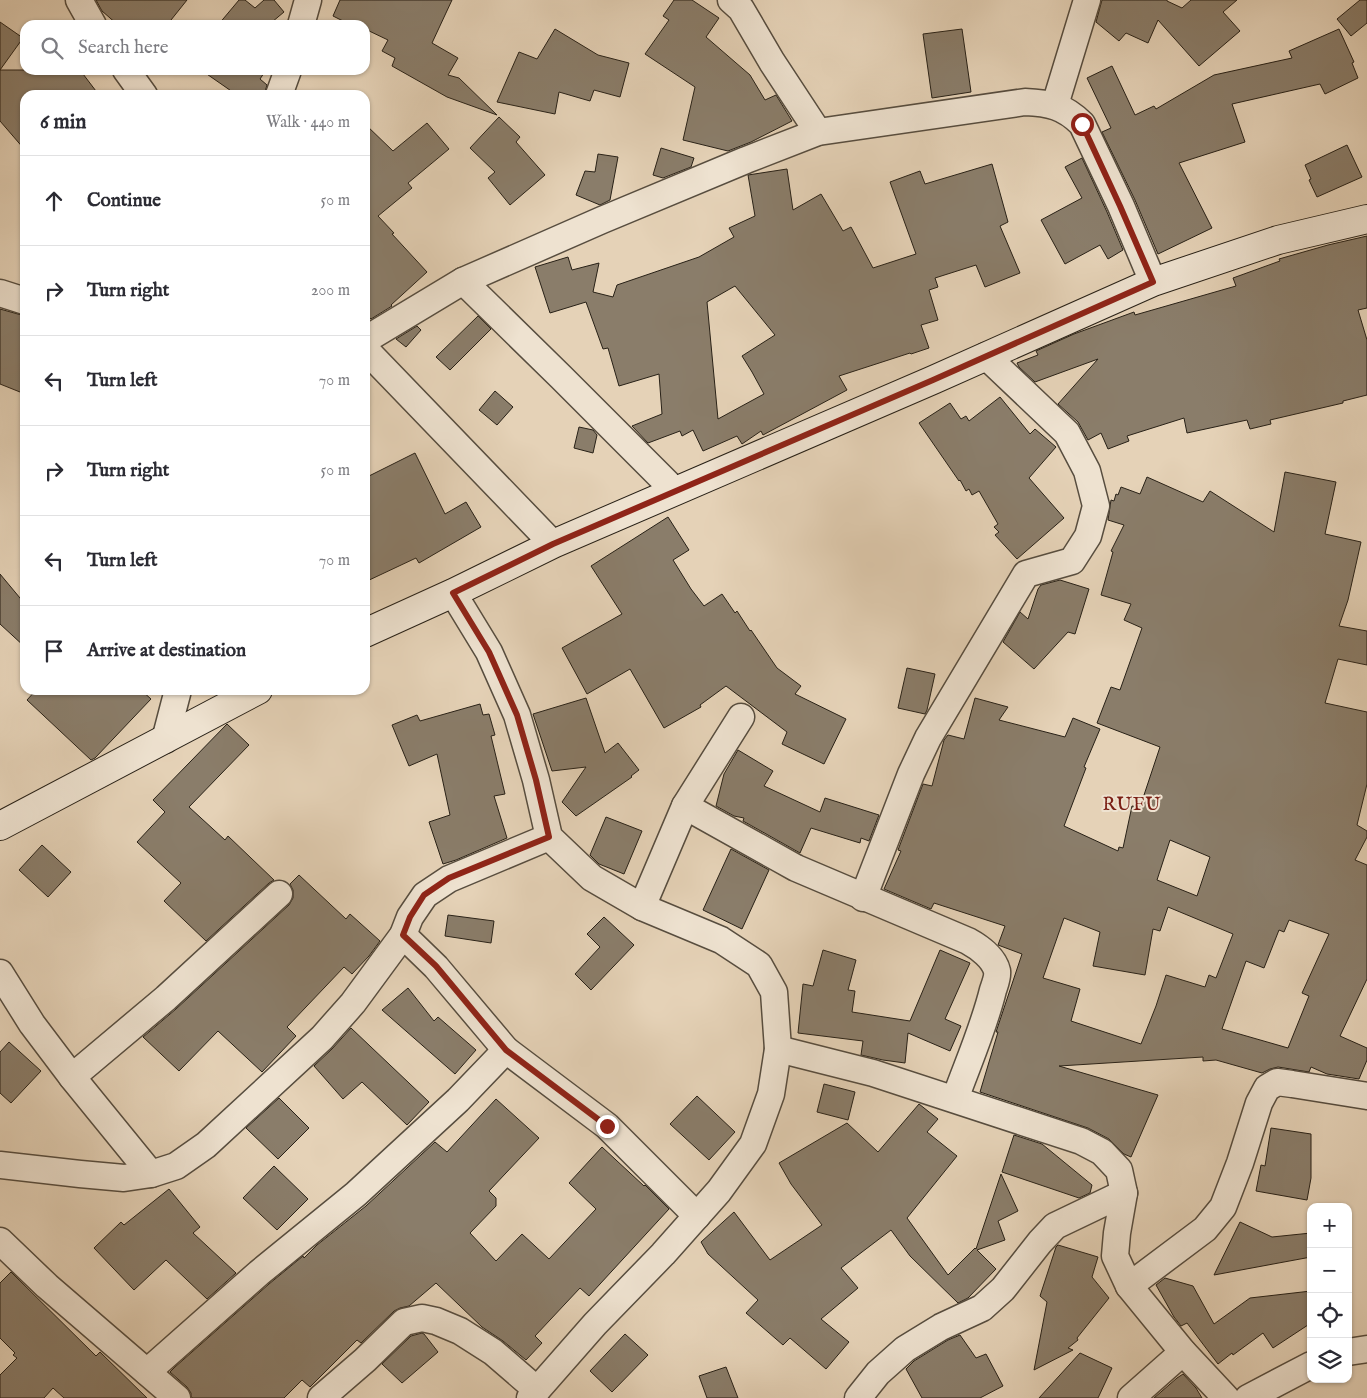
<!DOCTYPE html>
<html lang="en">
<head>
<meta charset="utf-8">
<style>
	:root { --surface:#fff; --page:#f7f7f7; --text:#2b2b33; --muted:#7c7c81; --line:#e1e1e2 }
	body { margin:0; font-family:"IM FELL English",serif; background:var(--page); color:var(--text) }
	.controls { position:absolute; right:15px; bottom:15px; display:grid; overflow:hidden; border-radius:10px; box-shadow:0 1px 4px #0004 }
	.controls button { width:45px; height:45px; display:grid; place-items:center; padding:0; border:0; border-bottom:1px solid var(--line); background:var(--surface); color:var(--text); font:25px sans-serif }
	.stop { position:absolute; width:15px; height:15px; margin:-11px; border:4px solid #8f2418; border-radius:50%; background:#fff }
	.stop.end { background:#8f2418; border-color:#fff; box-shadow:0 1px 5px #0008 }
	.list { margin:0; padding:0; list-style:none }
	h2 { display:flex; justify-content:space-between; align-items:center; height:65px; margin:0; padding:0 20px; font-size:21px }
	h2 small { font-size:16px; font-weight:400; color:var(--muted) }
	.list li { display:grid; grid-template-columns:32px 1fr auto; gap:15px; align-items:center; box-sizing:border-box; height:90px; padding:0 20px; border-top:1px solid var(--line) }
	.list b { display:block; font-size:19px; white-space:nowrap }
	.list em { font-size:16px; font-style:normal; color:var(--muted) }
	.icon { flex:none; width:28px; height:28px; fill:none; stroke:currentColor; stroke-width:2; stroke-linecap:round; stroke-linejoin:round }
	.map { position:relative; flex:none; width:1367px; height:1398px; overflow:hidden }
	.search { position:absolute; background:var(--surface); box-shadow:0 1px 4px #0004; left:20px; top:20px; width:350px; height:55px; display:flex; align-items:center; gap:12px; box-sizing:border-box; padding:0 18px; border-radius:15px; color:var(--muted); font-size:19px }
	.panel { position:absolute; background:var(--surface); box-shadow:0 1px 4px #0004; left:20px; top:90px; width:350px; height:605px; border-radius:15px }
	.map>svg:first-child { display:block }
	.building { fill:#8a7d6a; stroke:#282117; fill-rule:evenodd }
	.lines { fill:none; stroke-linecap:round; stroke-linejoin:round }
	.street-casing { stroke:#574d3f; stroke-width:29 }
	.secondary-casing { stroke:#282117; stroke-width:30 }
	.street { stroke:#eee2d0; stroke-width:26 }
	.secondary { stroke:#eee2d0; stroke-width:28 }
	.route { stroke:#8f2418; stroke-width:6 }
	.labels { text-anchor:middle; stroke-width:4; stroke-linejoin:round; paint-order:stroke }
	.quarter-label { font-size:18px; letter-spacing:1px; fill:#7a1f14; stroke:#eee2d0 }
</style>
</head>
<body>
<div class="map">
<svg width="1367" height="1398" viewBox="0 0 1367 1398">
	<rect width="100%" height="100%" fill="#e5d2b7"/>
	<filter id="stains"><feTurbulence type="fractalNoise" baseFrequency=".004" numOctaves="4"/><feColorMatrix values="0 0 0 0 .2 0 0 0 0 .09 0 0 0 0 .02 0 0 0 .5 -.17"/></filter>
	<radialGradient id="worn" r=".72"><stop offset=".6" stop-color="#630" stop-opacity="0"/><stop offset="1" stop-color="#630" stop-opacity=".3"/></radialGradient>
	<g class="building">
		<path d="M96,0H187L167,25H118L102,11Z"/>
		<path d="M239,0H245L255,8L264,0H274L284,12L272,22L276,25H218Z"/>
		<path d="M340,0H452L432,43L458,58L448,75L459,78L497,115L447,97L392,66L395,58L382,51L388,40L365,29V25H351L333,16Z"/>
		<path d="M674,0H692L719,18L706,37L750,75L765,100L776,95L792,121L751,142L728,151L683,140L695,87L645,54L669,20L663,16Z"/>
		<path d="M1102,0H1167V1L1182,8L1191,0H1237L1223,12L1240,31L1199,66L1158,20L1148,43L1126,33L1119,41L1096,22Z"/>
		<path d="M1360,0H1367V23L1351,36L1337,19Z"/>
		<path d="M0,22L23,38L0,70H80L99,95H25V150L0,121Z"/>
		<path d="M555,29L598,55L629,63L620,97L594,90L590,101L559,92L555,114L497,102L519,52L537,59Z"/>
		<path d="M962,29L971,92L932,98L923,34Z"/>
		<path d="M1339,29L1354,62L1352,63L1358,78L1325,94L1320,84L1232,104L1245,142L1179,163L1212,228L1158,254L1135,200L1102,132L1111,128L1087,78L1112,66L1135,115L1154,106L1156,109L1214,75L1292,58L1289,51Z"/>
		<path d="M201,70H266L260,79L267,85L264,95H237Z"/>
		<path d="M499,117L520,137L516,142L545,175L510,205L488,178L495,172L470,148Z"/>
		<path d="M427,123L449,149L408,183L412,188L378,216L394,233L392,234L427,272L391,305L392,306L371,319L365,314V124L393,151Z"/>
		<path d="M1347,145L1362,177L1317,197L1309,180L1311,179L1305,165Z"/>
		<path d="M661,148L694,158L691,167L663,178L653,175Z"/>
		<path d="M598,154L618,157L610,200L600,205L576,195L585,171L595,172Z"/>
		<path d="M1082,158L1107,212L1123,250L1108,259L1100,245L1065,264L1041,220L1082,198L1065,167Z"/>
		<path d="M992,164L1008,222L1000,226L1020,273L985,287L976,265L935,278L938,287L929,290L938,320L921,325L929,348L911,354L910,353L839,376L847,390L763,435L761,431L742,444L737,436L703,451L693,430L682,436L680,431L648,443L632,426L662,414L659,374L619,386L608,348L603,349L586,302L550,313L535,267L568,257L572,270L599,263L593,292L613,297L617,285L699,257L734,237L729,228L755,216L748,175L787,169L793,210L821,194L843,231L851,227L873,268L916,254L890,182L920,171L925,184ZM735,286L775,335L742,356L752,372L764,394L718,419L707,302Z"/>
		<path d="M1367,236V308L1358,310L1367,340V395L1343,401V403L1270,420L1271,424L1250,429L1247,420L1187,433L1184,418L1127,436L1129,441L1108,449L1101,433L1088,440L1078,422L1058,404L1098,359L1035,382L1019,367L1017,363L1038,355L1036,351L1074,334L1134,312L1135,315L1236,286L1233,278L1280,261L1279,259L1328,245Z"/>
		<path d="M0,309L25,316V394L0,384Z"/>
		<path d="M478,316L491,329L450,370L436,357Z"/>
		<path d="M417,326L421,330L406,347L396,339Z"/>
		<path d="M495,391L513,407L497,425L479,410Z"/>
		<path d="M1000,397L1030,434L1035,429L1056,447L1029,478L1064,518L1017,559L995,535L999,532L994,527L998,524L979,491L972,495L969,489L966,491L960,480L959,481L919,423L950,403L961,419L966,416L969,421Z"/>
		<path d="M579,427L593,430L597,435L593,453L574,448Z"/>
		<path d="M415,453L445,514L466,502L481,527L419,563L416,558L365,582V478Z"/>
		<path d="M1285,472L1336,482L1325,534L1361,542L1348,600L1339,626L1367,631V665L1338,659L1325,703L1367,712V784L1357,825L1367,831V837L1355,860L1367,865V979L1340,1036L1367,1048V1060L1359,1079L1327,1074L1311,1067L1309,1072L1278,1067L1270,1069L1262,1073L1216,1060L1203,1061V1057L1059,1066L1158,1095L1131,1157L1124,1154L1109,1139L1088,1128L980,1092L998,1032H996L1022,954L998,945L1005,926L934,903L931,909L884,889L901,851L898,850L923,784L932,786L944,740L948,735L964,739L975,698L1008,707L999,720L1065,737L1073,718L1100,729L1084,767L1086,768L1064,826L1118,851L1119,847L1123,848L1132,806L1140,807L1160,747L1097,723L1111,687L1120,690L1142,628L1124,620L1131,604L1101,595L1113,552L1111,551L1124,525L1108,520L1111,500L1114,501L1116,494L1118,495L1121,487L1140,494L1147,477L1203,502L1210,491L1274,532ZM1170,840L1210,857L1197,896L1157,880ZM1168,907L1233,934L1216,978L1209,975L1205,987L1166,975L1156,1006L1141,1044L1071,1021L1080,989L1043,978L1064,918L1100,932L1093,966L1145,975L1153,929L1160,931ZM1289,920L1329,934L1302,993L1309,996L1288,1048L1222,1029L1246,961L1264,968L1279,930L1284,932Z"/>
		<path d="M668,517L689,550L673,560L691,589L704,606L722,594L735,613L737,611L750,631L751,630L777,668L801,686L795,694L846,719L824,764L782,744L787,732L726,686L700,705L701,707L664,728L630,669L587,694L562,648L622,614L591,566Z"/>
		<path d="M0,574L25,604V647L0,624Z"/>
		<path d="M1060,580L1089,589L1075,634L1068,632L1034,669L1003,642L1020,612L1028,619L1038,589L1041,585Z"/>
		<path d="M907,668L935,674L927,710L925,714L898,708Z"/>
		<path d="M36,690H141L151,699L95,758L91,760L27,700Z"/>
		<path d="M586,698L605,753L618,743L639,770L631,776L632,777L576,816L562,802L586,767L552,771L533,714Z"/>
		<path d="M480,704L483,715L489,714L495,735L491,736L505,794L494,796L507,838L456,860L443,864L429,822L450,815L437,754L409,766L392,725L417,715L420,721Z"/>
		<path d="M227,724L249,745L189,807L225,840L228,836L274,880L269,883L206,941L164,901L181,883L137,842L165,812L153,800Z"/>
		<path d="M738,750L773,771L764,786L820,812L825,798L879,815L869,841L861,838L860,843L811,828L800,853L743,821L744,818L734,816L716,806L724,774Z"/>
		<path d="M606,817L642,831L624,874L599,864L590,855Z"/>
		<path d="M42,845L71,872L48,897L19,870Z"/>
		<path d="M731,849L769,870L742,929L703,910Z"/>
		<path d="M299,875L346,919L350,914L380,941L369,956L352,974L344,967L287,1027L296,1036L262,1072L218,1031L179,1071L143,1037L176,1009L289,905L293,898V890L290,884Z"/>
		<path d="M448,915L494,921L491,943L445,936Z"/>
		<path d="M604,917L634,945L591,990L575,974L600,947L587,934Z"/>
		<path d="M823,950L856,960L848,990L855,991L852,1012L910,1021L940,950L970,963L945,1019L961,1026L950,1051L908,1033L905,1063L883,1060L861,1055L863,1041L798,1033L803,984L813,986Z"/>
		<path d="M408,988L434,1021L438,1017L476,1050L455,1074L382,1010Z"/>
		<path d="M351,1028L429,1102L407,1125L362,1082L343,1099L314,1066L332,1049Z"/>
		<path d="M9,1042L41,1071L11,1103L0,1093V1052Z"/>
		<path d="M824,1084L855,1092L848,1120L817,1112Z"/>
		<path d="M697,1096L735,1132L709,1160L670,1124Z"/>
		<path d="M279,1098L309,1128L278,1159L246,1128Z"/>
		<path d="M496,1099L539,1138L489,1191L496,1198V1206L470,1233L496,1261L522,1234L549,1259L596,1209L569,1183L602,1147L644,1186L645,1185L669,1209L589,1296L580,1288L535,1336L542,1343L526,1360L503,1341L482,1327L436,1283L409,1306L400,1308L394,1311L361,1343L357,1340L310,1387L302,1380L284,1398H193L191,1397V1393L187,1387L170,1372L175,1367L269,1284L303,1256L304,1258L317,1245L366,1206L435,1142L447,1152Z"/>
		<path d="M919,1104L938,1119L927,1132L957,1156L907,1218L948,1275L975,1248L976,1249L1001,1174L1018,1211L998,1221L1005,1240L977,1250L996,1269L968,1298L958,1303L910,1256L891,1230L841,1268L858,1288L821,1319L849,1342L826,1369L790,1338L783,1345L746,1313L758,1300L708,1254L701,1242L734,1212L770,1260L822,1225L791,1184L779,1163L847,1123L878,1152Z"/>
		<path d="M1271,1128L1311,1134V1178L1307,1200L1256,1191L1261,1165L1265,1166Z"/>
		<path d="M1014,1135L1042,1144L1092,1185L1090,1193L1079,1198L1002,1172Z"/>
		<path d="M274,1166L308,1199L277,1230L243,1198Z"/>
		<path d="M169,1189L200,1227L193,1233L236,1273L207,1299L166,1260L134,1290L94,1248L121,1222L124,1225Z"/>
		<path d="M1240,1222L1272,1237L1311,1233V1257L1214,1275Z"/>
		<path d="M1058,1245L1098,1257L1092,1277L1109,1298L1077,1338L1078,1340L1068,1348L1073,1350L1034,1370L1047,1302L1040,1296L1056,1247Z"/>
		<path d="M11,1272L96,1356L100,1352L147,1398H64L53,1388L44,1398H0V1375L17,1358L13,1355L15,1353L0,1338V1283Z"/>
		<path d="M1165,1278L1193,1286L1214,1324L1250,1298L1311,1291V1323L1273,1348L1263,1333L1233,1355L1232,1353L1218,1364L1187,1323L1181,1326L1174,1317L1156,1285Z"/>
		<path d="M422,1333L424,1334L438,1352L402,1383L382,1364L411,1336Z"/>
		<path d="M625,1334L648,1355L612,1392L590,1371Z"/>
		<path d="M960,1335L976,1358L986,1354L1003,1386L980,1398H922L906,1369L914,1361L948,1340Z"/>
		<path d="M1080,1353L1112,1368L1098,1398H1039Z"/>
		<path d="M726,1367L738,1398H707L699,1376Z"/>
		<path d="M1183,1374L1196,1388L1202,1398H1154L1177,1378Z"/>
	</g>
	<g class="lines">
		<defs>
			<g id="street">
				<path d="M79,0L93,25"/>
				<path d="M731,0L741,9L772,62L818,132"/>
				<path d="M301,25L308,0"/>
				<path d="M126,70L144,95"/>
				<path d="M279,95L288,70"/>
				<path d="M1055,105L1087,0"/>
				<path d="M463,281L561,377L675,491"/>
				<path d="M0,293L25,301"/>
				<path d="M365,340L463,281L602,220L746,160L818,132L1025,102C1049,103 1064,106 1082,124L1121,206L1153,282"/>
				<path d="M365,349L553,544"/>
				<path d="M453,593L489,652L517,715L536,780L549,837L592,878L642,907L721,940L759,965L774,992L778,1049L771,1094L753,1144L719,1191L663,1254L595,1324L530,1398"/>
				<path d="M165,740L178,690"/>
				<path d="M685,806L796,868L968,941C979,947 994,958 997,971C998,977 995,984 993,990C984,1027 968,1063 955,1099"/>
				<path d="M863,898L911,774L928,738L1026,574L1072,561L1088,536L1096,506L1087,471L1067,433L986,356"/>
				<path d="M642,907L685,806L741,717"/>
				<path d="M403,935L436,967L506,1050L607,1126L697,1216"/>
				<path d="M0,973L32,1024L72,1077L151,1174"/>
				<path d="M778,1049L873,1073L1081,1141L1102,1152L1119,1170L1124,1193L1117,1233L1115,1256L1129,1286L1183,1352L1226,1398"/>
				<path d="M72,1077L166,998L279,894"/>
				<path d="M0,1165L80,1174L124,1178L151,1174L176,1166L206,1145L322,1038L353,1003L403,935L410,917L425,895L449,879L549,837"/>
				<path d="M0,1241L47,1286L177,1398"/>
				<path d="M1129,1286L1205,1229L1223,1207L1240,1163L1259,1103L1267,1088L1277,1082L1292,1084L1367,1096"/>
				<path d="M1348,1352L1367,1349"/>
				<path d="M147,1372L259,1273L356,1194L458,1100L506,1050"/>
				<path d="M321,1398L365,1360L404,1322L422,1318L436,1321L460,1331L493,1352L537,1390"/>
				<path d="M858,1398L878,1373L905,1349L941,1327L982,1308L1003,1289L1040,1242L1055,1226L1124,1193"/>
				<path d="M1131,1398L1183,1352"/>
				<path d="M1248,1398L1311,1365"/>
			</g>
			<g id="secondary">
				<path d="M365,633L453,593L553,544L933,380L1153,282L1278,240L1367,219"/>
				<path d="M0,826L258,690"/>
			</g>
		</defs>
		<use href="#street" class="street-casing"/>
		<use href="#secondary" class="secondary-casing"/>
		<use href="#street" class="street"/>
		<use href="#secondary" class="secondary"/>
	</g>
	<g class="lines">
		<path class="route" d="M607,1126L506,1050L436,966L403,935L410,917L424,895L449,878L549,837L536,780L517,715L489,652L453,593L553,544L933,380L1153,282L1120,206L1082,124"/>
	</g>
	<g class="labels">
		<g class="quarter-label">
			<text x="1132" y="810">RUFU</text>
		</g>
	</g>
	<rect width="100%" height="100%" filter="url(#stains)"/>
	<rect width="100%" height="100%" fill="url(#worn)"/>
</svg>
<div class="controls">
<button>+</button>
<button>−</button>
<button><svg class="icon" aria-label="locate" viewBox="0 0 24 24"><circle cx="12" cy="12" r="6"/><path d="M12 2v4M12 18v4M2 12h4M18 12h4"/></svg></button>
<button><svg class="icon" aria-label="layers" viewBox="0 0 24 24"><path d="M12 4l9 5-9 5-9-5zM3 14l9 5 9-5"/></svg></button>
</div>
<div class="stop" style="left:1082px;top:124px"></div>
<div class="stop end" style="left:607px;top:1126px"></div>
<div class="search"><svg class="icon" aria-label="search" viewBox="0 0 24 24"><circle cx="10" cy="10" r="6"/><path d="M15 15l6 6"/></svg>Search here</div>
<section class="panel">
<h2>6 min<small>Walk · 440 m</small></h2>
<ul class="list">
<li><svg class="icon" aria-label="ahead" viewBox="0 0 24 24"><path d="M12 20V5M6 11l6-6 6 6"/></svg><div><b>Continue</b></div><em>50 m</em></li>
<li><svg class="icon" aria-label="right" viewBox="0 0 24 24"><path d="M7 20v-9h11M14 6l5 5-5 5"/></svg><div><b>Turn right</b></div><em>200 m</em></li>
<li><svg class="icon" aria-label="left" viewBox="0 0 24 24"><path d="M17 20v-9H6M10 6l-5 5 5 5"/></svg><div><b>Turn left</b></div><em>70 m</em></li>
<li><svg class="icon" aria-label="right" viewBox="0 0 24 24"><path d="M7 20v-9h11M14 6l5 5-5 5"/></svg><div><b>Turn right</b></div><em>50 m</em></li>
<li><svg class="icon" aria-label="left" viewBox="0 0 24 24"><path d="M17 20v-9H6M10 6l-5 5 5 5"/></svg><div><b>Turn left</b></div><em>70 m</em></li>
<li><svg class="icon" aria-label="arrive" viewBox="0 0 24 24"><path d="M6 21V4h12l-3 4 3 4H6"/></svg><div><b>Arrive at destination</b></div></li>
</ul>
</section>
</div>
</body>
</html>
